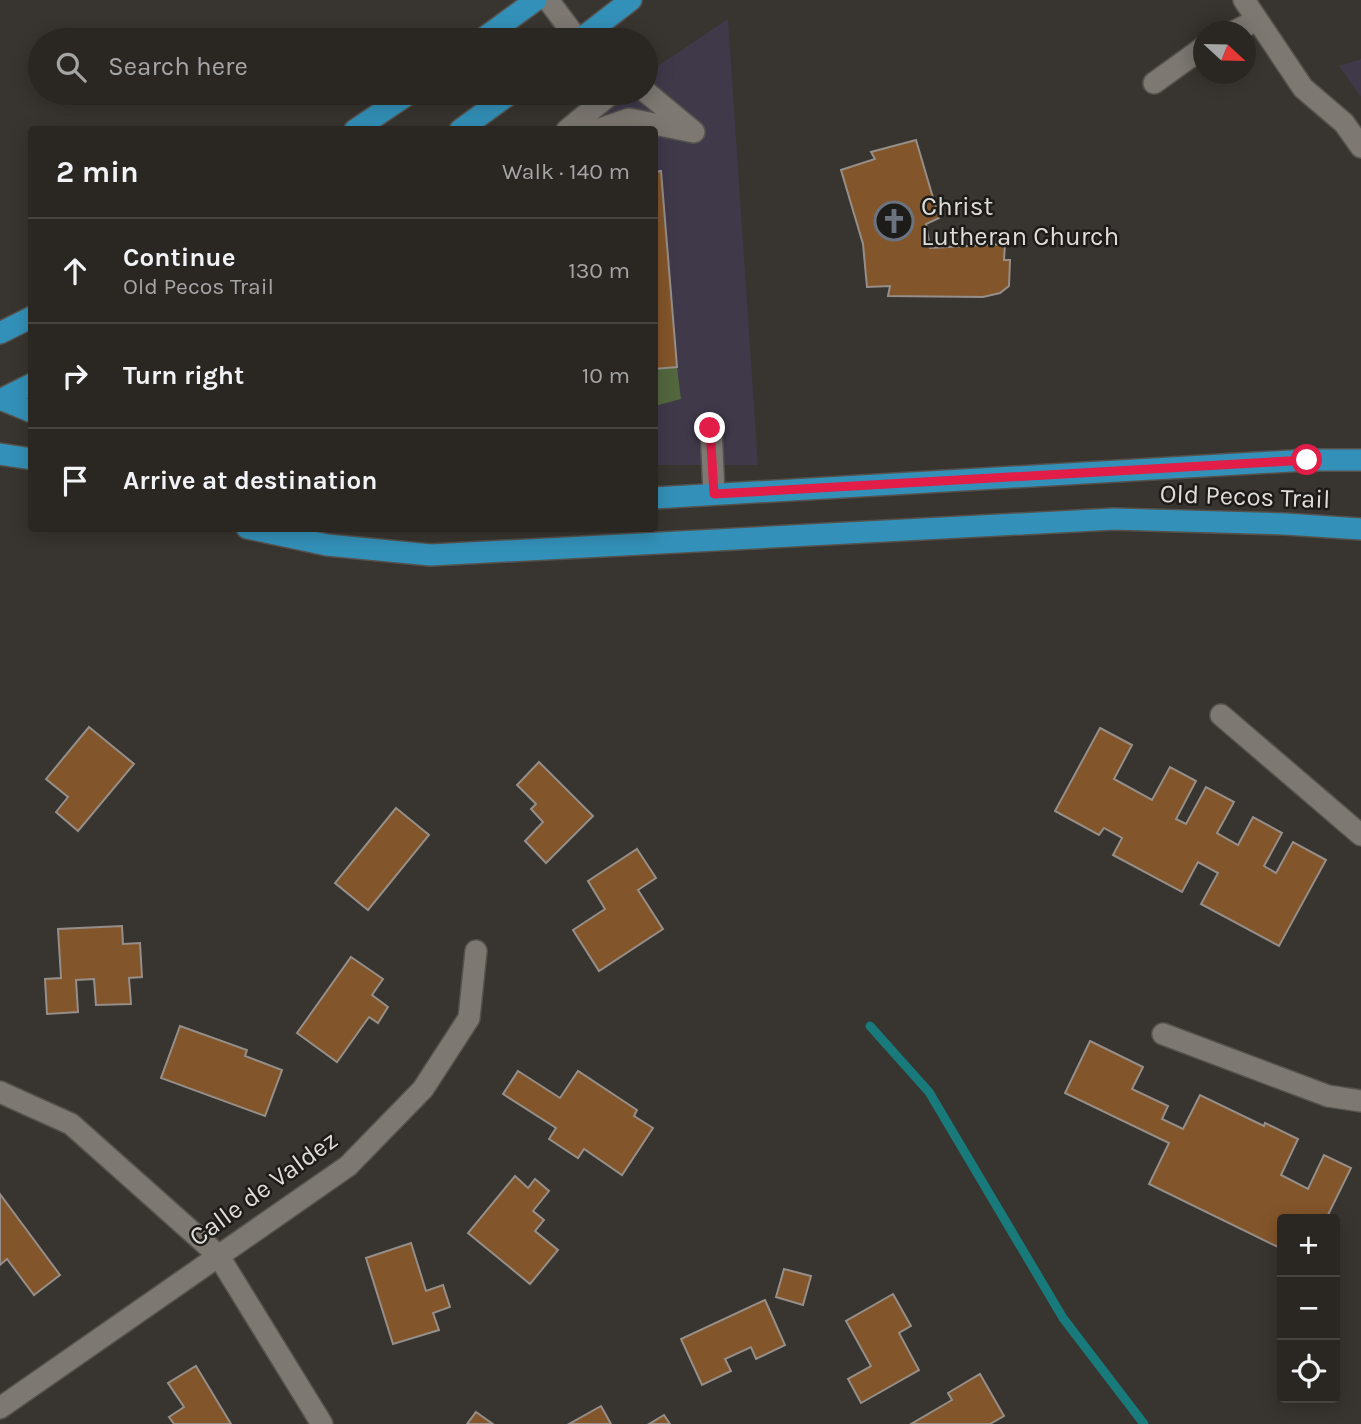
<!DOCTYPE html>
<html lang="en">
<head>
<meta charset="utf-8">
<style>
	:root { --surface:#2a2723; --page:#322f2b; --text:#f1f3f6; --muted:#a5a5a6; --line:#464441 }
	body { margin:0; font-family:Karla,sans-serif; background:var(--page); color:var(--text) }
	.controls { position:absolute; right:21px; bottom:21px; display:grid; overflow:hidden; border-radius:7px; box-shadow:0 4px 18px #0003 }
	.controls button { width:63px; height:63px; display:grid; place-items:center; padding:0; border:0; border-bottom:2px solid var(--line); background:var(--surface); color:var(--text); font:35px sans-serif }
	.compass { position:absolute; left:1193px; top:21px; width:63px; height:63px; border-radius:50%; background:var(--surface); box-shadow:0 4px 18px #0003; rotate:112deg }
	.stop { position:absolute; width:21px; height:21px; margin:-16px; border:5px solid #e11d48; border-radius:50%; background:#fff }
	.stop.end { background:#e11d48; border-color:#fff; box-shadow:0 2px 7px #0008 }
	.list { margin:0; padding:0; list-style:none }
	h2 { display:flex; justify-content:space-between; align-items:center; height:91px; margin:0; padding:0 28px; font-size:30px }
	h2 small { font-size:23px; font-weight:400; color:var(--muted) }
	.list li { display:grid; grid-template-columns:46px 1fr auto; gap:21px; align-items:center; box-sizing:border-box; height:105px; padding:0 28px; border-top:2px solid var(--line) }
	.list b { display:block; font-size:26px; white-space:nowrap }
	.list p { margin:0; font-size:23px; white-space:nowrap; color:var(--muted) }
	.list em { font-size:23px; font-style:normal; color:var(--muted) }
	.icon { flex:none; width:38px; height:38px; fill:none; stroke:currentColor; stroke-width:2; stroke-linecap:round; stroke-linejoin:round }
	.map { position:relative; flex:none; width:1361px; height:1424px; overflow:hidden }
	.search { position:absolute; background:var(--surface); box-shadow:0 4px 18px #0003; left:28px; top:28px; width:630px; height:77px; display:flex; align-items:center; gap:18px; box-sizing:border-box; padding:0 24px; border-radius:38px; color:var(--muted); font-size:26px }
	.panel { position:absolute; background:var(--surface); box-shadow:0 4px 18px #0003; left:28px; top:126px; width:630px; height:406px; border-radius:7px }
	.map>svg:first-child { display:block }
	.commercial { fill:#3f394a }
	.green { fill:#52673e }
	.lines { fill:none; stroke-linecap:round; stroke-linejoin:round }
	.stream { stroke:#187a7a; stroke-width:9 }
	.building { fill:#83552a; stroke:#958e89; stroke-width:2 }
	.minor-casing { stroke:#55524d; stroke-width:24 }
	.major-casing { stroke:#55524d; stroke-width:24 }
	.minor { stroke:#7d7872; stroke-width:21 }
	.major { stroke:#3391b9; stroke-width:21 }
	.route { stroke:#e11d48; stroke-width:9 }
	.labels { text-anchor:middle; stroke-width:5; stroke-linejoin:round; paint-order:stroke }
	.poi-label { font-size:26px; fill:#dfddd9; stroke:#1e1c19; text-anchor:start }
	.street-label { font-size:26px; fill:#dfddd9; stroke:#1e1c19 }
</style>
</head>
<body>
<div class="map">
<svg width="1361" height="1424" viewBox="0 0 1361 1424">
	<rect width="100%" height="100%" fill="#38342f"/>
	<g class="commercial">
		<path d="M728,19L758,465H655L654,130H563L618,93H646V74Z"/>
		<path d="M1361,59V97L1339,66Z"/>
	</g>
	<path class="green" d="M677,367L681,399L655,406V369Z"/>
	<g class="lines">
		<path class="stream" d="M870,1026L929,1092L1063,1318L1144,1424"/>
	</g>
	<g class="building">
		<path d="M916,140L939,218L926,224L930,248L1005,244L1004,260H1010L1009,286L1000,293L983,297L888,296L890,286L867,287L863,244L841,170L875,159L871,152Z"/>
		<path d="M661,171L677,367L654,369V172Z"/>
		<path d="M89,727L134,764L78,831L56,812L68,797L46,779Z"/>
		<path d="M1100,728L1132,745L1114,779L1152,800L1170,767L1196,781L1176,819L1186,824L1206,787L1234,802L1217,833L1238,845L1253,817L1282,833L1264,866L1276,873L1293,842L1326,860L1279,946L1201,904L1218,873L1198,862L1182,892L1113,855L1122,838L1104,828L1099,835L1055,811Z"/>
		<path d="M539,762L593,816L546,863L525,841L543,822L531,809L536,804L517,785Z"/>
		<path d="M396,808L429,835L368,910L335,883Z"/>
		<path d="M637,849L656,878L638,890L663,929L599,971L573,930L605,909L588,881Z"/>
		<path d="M122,926L123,944L140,943L142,977L129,978L131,1004L96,1005L94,979L76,980L78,1012L47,1014L45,979L61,978L58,929Z"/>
		<path d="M351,957L383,979L372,995L388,1007L378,1023L369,1017L337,1062L297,1033Z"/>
		<path d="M180,1026L247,1050L245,1056L282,1070L265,1116L161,1078Z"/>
		<path d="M1090,1041L1143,1067L1132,1089L1168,1106L1162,1119L1183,1129L1200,1095L1264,1126L1265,1123L1298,1139L1281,1175L1308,1189L1324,1155L1351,1168L1326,1219H1282V1249L1149,1184L1169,1143L1065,1093Z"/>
		<path d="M518,1071L560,1098L578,1071L637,1110L634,1116L653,1128L622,1175L584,1149L578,1158L549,1139L556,1128L503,1094Z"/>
		<path d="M515,1176L528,1188L535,1179L549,1191L533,1211L544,1220L535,1231L558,1250L530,1284L468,1233Z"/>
		<path d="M0,1194L60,1275L34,1295L7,1259L0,1265Z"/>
		<path d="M411,1243L426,1291L443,1285L450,1307L433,1313L439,1330L393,1344L366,1258Z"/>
		<path d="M784,1269L811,1276L803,1305L776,1297Z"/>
		<path d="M893,1294L911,1326L899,1333L919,1370L861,1403L848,1379L871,1366L846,1321Z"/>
		<path d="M765,1300L785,1345L756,1359L751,1347L725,1359L731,1371L702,1385L681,1339Z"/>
		<path d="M196,1366L231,1424H174L169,1417L184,1407L168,1383Z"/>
		<path d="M980,1374L1004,1416L990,1424H911L952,1400L948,1393Z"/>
		<path d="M601,1406L611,1424H569Z"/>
		<path d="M476,1412L493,1424H467Z"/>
		<path d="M664,1415L670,1424H649Z"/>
	</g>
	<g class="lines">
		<defs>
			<g id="minor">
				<path d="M548,0L578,40"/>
				<path d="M1244,0L1303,88L1344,123L1361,147"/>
				<path d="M1233,32L1257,20"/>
				<path d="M1154,83L1204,47"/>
				<path d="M646,92L693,131"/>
				<path d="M567,130L612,93"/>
				<path d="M597,130L629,119L694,132"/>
				<path d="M711,428L714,494"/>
				<path d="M1221,715L1361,835"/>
				<path d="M1163,1034L1328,1096L1361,1101"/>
				<path d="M0,1092L71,1124L218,1255L322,1424"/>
				<path d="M0,1408L348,1166L423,1089L469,1018L476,951"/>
			</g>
			<g id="major">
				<path d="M481,40L536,0"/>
				<path d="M579,40L631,0"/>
				<path d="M355,130L410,93"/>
				<path d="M460,130L511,93"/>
				<path d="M0,333L32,317"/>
				<path d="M0,399L32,412"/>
				<path d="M0,400L32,384"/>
				<path d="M0,454L32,459"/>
				<path d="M654,498L1307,460H1361"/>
				<path d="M247,528L327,545L431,555L1114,519L1285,524L1361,529"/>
			</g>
		</defs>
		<use href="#minor" class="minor-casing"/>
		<use href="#major" class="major-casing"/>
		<use href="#minor" class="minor"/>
		<use href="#major" class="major"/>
	</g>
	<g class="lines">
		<path class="route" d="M710,428L714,494L1307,460"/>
	</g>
	<defs>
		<symbol id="church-ring" viewBox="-11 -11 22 22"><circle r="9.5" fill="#1e1c19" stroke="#6b7280" stroke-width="1.5"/><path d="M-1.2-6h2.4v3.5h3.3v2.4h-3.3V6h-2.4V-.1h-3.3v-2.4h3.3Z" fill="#6b7280"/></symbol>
	</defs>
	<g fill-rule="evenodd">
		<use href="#church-ring" x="872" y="199" width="44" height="44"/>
	</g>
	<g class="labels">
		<g class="poi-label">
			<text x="921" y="215">Christ<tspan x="921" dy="30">Lutheran Church</tspan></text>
		</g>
		<g class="street-label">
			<text transform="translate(1245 496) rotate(2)" y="9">Old Pecos Trail</text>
			<text transform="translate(263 1188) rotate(-36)" y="9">Calle de Valdez</text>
		</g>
	</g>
</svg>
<div class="controls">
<button>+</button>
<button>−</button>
<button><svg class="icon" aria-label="locate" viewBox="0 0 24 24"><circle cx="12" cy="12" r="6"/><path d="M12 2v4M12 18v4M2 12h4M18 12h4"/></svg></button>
</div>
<svg class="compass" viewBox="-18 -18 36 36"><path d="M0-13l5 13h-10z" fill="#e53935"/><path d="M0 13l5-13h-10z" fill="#a5a5a6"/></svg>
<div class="stop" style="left:1307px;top:460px"></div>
<div class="stop end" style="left:710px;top:428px"></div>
<div class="search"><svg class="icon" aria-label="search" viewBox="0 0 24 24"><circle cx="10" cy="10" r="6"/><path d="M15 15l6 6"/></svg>Search here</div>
<section class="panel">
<h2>2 min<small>Walk · 140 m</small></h2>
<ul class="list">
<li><svg class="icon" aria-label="ahead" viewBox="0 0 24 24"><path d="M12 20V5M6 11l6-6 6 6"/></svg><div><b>Continue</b><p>Old Pecos Trail</p></div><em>130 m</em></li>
<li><svg class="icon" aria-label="right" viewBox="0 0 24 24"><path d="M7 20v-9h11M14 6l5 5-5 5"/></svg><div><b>Turn right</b></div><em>10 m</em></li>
<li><svg class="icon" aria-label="arrive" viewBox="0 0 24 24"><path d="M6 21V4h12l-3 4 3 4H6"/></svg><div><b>Arrive at destination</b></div></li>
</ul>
</section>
</div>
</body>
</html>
